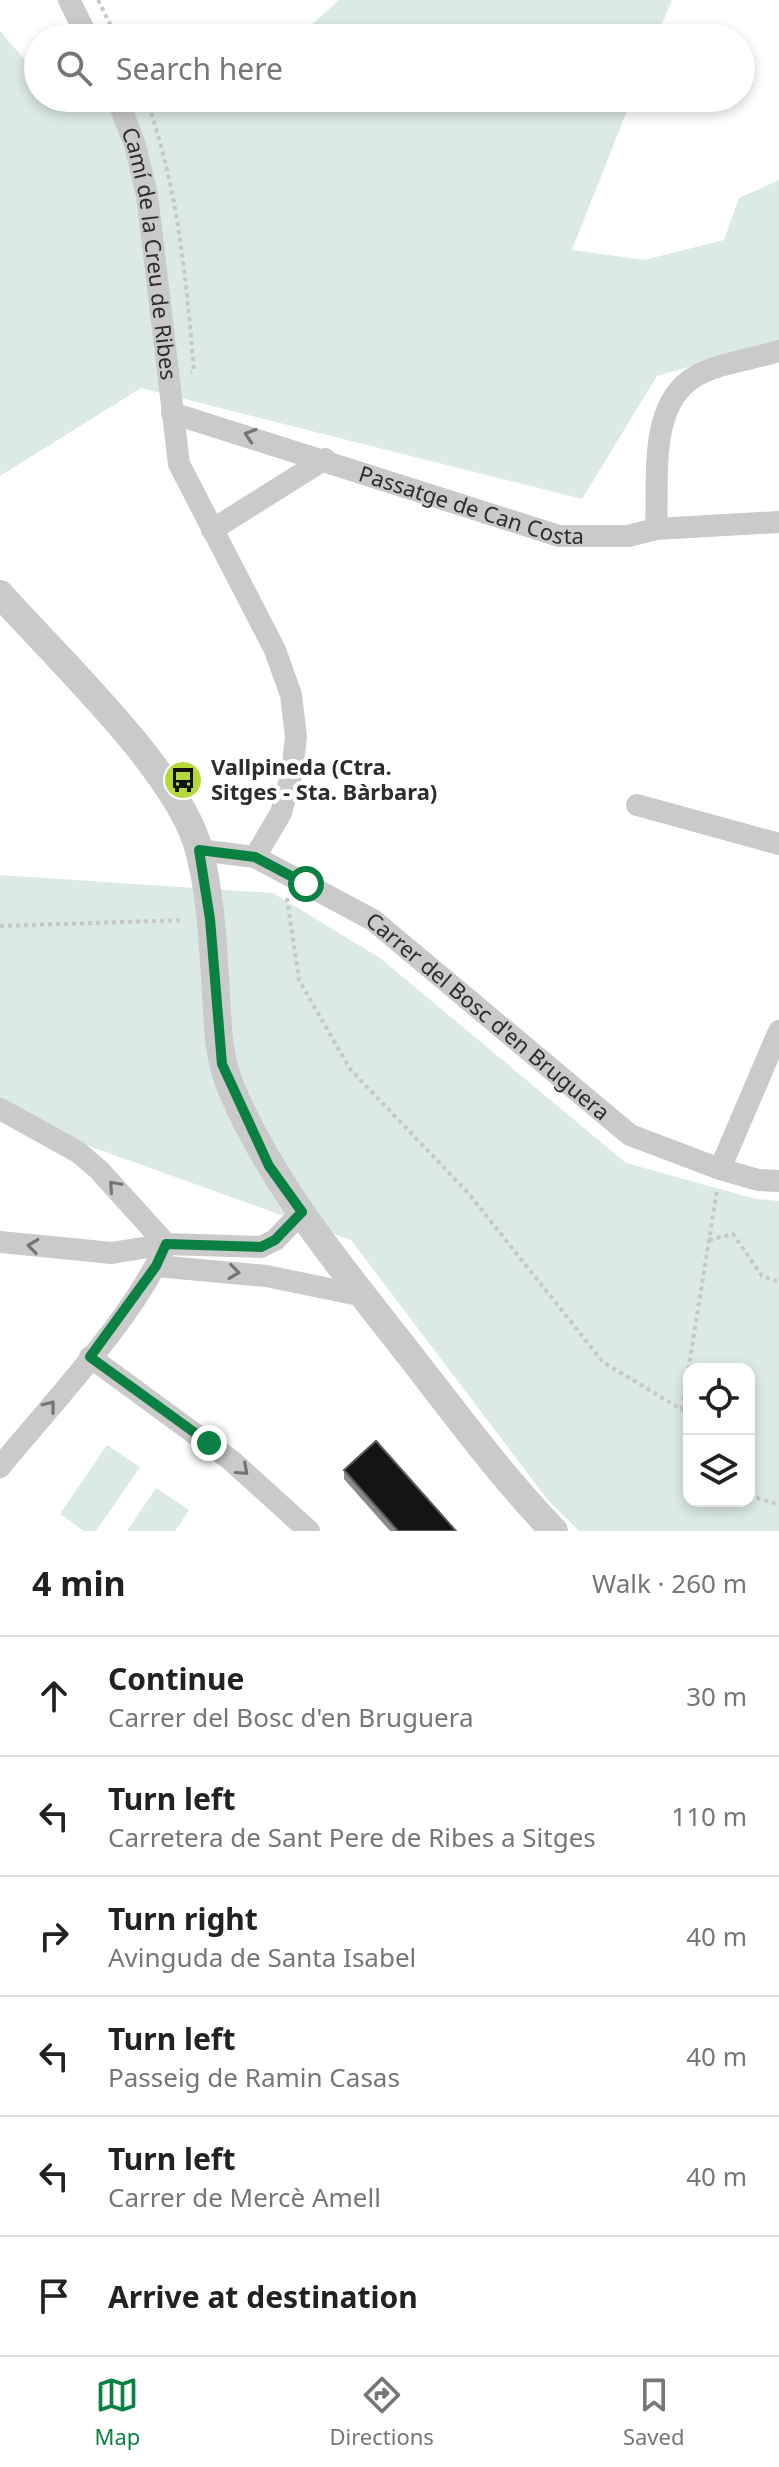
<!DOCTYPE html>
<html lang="en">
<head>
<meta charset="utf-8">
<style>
	:root { --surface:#fff; --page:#f6f6f6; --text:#222; --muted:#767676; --line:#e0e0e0; --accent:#0b8043 }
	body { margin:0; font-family:"Noto Sans",sans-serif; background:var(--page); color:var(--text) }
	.controls { position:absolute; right:24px; bottom:24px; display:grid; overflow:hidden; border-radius:16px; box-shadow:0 4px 12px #0003 }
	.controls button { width:72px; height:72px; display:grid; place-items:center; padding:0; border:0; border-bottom:2px solid var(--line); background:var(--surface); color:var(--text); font:40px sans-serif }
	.stop { position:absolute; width:24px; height:24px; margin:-18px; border:6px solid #0b8043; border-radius:50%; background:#fff }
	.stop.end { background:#0b8043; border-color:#fff; box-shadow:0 2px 8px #0008 }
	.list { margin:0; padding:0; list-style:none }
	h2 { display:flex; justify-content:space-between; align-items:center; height:104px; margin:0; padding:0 32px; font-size:34px }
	h2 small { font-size:26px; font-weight:400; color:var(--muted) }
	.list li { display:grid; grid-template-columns:52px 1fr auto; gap:24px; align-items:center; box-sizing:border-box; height:120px; padding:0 32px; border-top:2px solid var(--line) }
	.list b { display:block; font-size:30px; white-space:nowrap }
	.list p { margin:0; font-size:26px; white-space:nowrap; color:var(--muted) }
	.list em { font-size:26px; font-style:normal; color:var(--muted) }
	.icon { flex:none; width:44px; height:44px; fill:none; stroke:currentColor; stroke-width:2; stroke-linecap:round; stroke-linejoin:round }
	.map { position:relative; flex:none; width:779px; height:1531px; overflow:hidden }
	.search { position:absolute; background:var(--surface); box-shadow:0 4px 12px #0003; left:24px; right:24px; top:24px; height:88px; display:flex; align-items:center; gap:20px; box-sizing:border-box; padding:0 28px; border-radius:44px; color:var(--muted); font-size:30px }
	.sheet { height:824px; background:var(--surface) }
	nav { display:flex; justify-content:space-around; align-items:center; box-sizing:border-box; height:112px; border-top:2px solid var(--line); background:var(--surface); font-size:22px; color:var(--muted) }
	nav a { display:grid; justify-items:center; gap:4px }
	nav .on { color:var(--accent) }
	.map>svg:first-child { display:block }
	.green { fill:#dbeae6; fill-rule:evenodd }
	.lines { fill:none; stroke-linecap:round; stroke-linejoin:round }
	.path { stroke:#c7c7c7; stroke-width:4; stroke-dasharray:4 4; stroke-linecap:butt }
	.minor { stroke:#cacaca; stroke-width:22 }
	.tertiary { stroke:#cacaca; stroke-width:28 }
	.wall { fill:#8a8a8a }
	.building { fill:#141414; stroke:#5a5a5a; stroke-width:2 }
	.oneway { stroke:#747474 }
	.route { stroke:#0b8043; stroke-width:10 }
	.labels { text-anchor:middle; stroke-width:8; stroke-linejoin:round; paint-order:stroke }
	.street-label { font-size:22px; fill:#2d2d2d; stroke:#fff }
	.poi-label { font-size:22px; font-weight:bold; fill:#2d2d2d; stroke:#fff; text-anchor:start }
</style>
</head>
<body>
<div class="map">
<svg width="779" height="1531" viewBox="0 0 779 1531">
	<rect width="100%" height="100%" fill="#fff"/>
	<g class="green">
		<path d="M339,0H672L656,38H297Z"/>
		<path d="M0,31L38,75V98H55L59,104L75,98H632L572,250L644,260L724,240L739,198L779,180V341L657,376L582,499L141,388L0,476Z"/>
		<path d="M0,875L273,893L380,958L626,1163L756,1199L779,1201V1531H579L547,1499L351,1240L89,1146L0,1100ZM689,1369H749V1501H689Z"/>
		<path d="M107,1445L140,1467L96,1531H84L60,1514Z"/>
		<path d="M156,1488L189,1510L175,1531H127Z"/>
	</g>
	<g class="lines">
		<g class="path">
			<path d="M98,0L117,38"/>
			<path d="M146,98C178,187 186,278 194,371L191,372"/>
			<path d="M287,898L299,980L350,1069L469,1194L603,1362L689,1414"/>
			<path d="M0,926L184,920"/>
			<path d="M709,1240L733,1234L762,1276L779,1282"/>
			<path d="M682,1409L717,1190"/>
			<path d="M749,1495L779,1505"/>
		</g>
		<g class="minor">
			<path d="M69,0L88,38"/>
			<path id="s1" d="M117,98L135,145L147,195L179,464L275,650L291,695L296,737L292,772L281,813L255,857"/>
			<path id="s2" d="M172,413L559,536H628L656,529L779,522"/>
			<path d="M656,529C659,480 647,404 696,376C719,363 753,359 779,351"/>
			<path d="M212,530L325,459"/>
			<path d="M637,805L779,844"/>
			<path id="s3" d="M199,850L255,857L373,920L630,1135L720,1169L758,1180L779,1181"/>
			<path d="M0,1109L78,1152L99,1170L166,1244"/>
			<path d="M720,1169L779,1031"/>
			<path d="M0,1242L112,1253L166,1244L261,1247L275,1240L302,1212"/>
			<path d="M156,1266L266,1276L364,1296"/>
			<path d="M90,1357L232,1461L309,1531"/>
			<path d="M0,1467C52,1403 134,1318 166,1244"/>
		</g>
		<path class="tertiary" d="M0,594C56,657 179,772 199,850C211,896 213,946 216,994C218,1027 218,1057 231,1088C273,1188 346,1273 412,1358C458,1417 502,1477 554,1531"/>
	</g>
	<path class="wall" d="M344,1470L456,1531H390L344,1479Z"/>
	<path class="building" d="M376,1441L456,1531H398L344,1470Z"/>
	<defs><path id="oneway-chevron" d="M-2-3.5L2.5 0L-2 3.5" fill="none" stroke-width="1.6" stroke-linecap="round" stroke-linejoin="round" transform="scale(2)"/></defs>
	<g class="oneway">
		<use href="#oneway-chevron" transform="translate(250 435) rotate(-162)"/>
		<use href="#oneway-chevron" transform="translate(114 1186) rotate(-132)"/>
		<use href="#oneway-chevron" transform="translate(33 1246) rotate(-173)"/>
		<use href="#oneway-chevron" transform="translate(234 1272) rotate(7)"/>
		<use href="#oneway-chevron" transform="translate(50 1406) rotate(-51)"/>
		<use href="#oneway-chevron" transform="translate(243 1470) rotate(42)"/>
	</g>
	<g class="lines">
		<path class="route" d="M209,1443L90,1357L156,1266L166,1244L261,1247L275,1240L302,1212L269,1166L222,1064L210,919L199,850L255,857L306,884"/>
	</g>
	<defs>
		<symbol id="bus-disc" viewBox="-11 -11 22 22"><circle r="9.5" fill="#b6d83b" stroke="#fff"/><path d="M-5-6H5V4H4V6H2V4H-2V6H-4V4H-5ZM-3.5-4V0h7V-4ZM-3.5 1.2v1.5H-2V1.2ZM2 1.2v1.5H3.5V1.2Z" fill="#111"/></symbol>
	</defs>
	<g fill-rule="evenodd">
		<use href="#bus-disc" x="161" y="758" width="44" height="44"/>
	</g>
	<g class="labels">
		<g class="street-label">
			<text dy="8" stroke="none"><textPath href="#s1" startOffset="160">Camí de la Creu de Ribes</textPath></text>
			<text dy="8" stroke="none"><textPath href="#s2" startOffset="314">Passatge de Can Costa</textPath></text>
			<text dy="8" stroke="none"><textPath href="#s3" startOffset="340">Carrer del Bosc d'en Bruguera</textPath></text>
		</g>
		<g class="poi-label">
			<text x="211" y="775">Vallpineda (Ctra.<tspan x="211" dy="25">Sitges - Sta. Bàrbara)</tspan></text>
		</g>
	</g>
</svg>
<div class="controls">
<button><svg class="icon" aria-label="locate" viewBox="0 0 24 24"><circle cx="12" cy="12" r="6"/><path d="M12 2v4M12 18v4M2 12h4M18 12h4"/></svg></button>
<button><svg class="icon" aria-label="layers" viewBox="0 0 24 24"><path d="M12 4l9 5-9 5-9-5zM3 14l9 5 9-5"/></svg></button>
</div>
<div class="stop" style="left:306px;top:884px"></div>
<div class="stop end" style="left:209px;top:1443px"></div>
<div class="search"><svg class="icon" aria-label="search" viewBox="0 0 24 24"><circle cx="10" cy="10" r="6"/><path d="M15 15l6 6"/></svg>Search here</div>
</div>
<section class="sheet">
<h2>4 min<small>Walk · 260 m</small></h2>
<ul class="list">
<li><svg class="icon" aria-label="ahead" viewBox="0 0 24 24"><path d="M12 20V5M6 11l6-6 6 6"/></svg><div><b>Continue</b><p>Carrer del Bosc d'en Bruguera</p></div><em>30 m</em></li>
<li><svg class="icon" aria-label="left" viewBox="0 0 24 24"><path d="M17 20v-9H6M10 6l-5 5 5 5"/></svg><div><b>Turn left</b><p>Carretera de Sant Pere de Ribes a Sitges</p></div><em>110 m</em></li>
<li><svg class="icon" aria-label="right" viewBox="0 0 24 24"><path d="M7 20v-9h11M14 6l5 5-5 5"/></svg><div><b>Turn right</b><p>Avinguda de Santa Isabel</p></div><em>40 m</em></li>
<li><svg class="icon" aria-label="left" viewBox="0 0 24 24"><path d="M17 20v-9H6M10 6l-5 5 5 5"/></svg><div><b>Turn left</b><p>Passeig de Ramin Casas</p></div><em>40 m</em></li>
<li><svg class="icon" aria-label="left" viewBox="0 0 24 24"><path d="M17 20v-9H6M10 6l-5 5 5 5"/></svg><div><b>Turn left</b><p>Carrer de Mercè Amell</p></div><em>40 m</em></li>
<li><svg class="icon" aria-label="arrive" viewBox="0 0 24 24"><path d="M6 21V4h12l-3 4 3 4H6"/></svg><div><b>Arrive at destination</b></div></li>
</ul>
</section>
<nav>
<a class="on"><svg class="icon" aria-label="map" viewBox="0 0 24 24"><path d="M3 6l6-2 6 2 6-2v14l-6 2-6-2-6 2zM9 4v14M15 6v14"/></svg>Map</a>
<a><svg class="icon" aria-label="directions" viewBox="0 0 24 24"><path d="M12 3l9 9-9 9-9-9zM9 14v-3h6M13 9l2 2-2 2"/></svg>Directions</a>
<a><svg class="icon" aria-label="saved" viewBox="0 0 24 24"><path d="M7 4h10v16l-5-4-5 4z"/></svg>Saved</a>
</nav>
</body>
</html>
